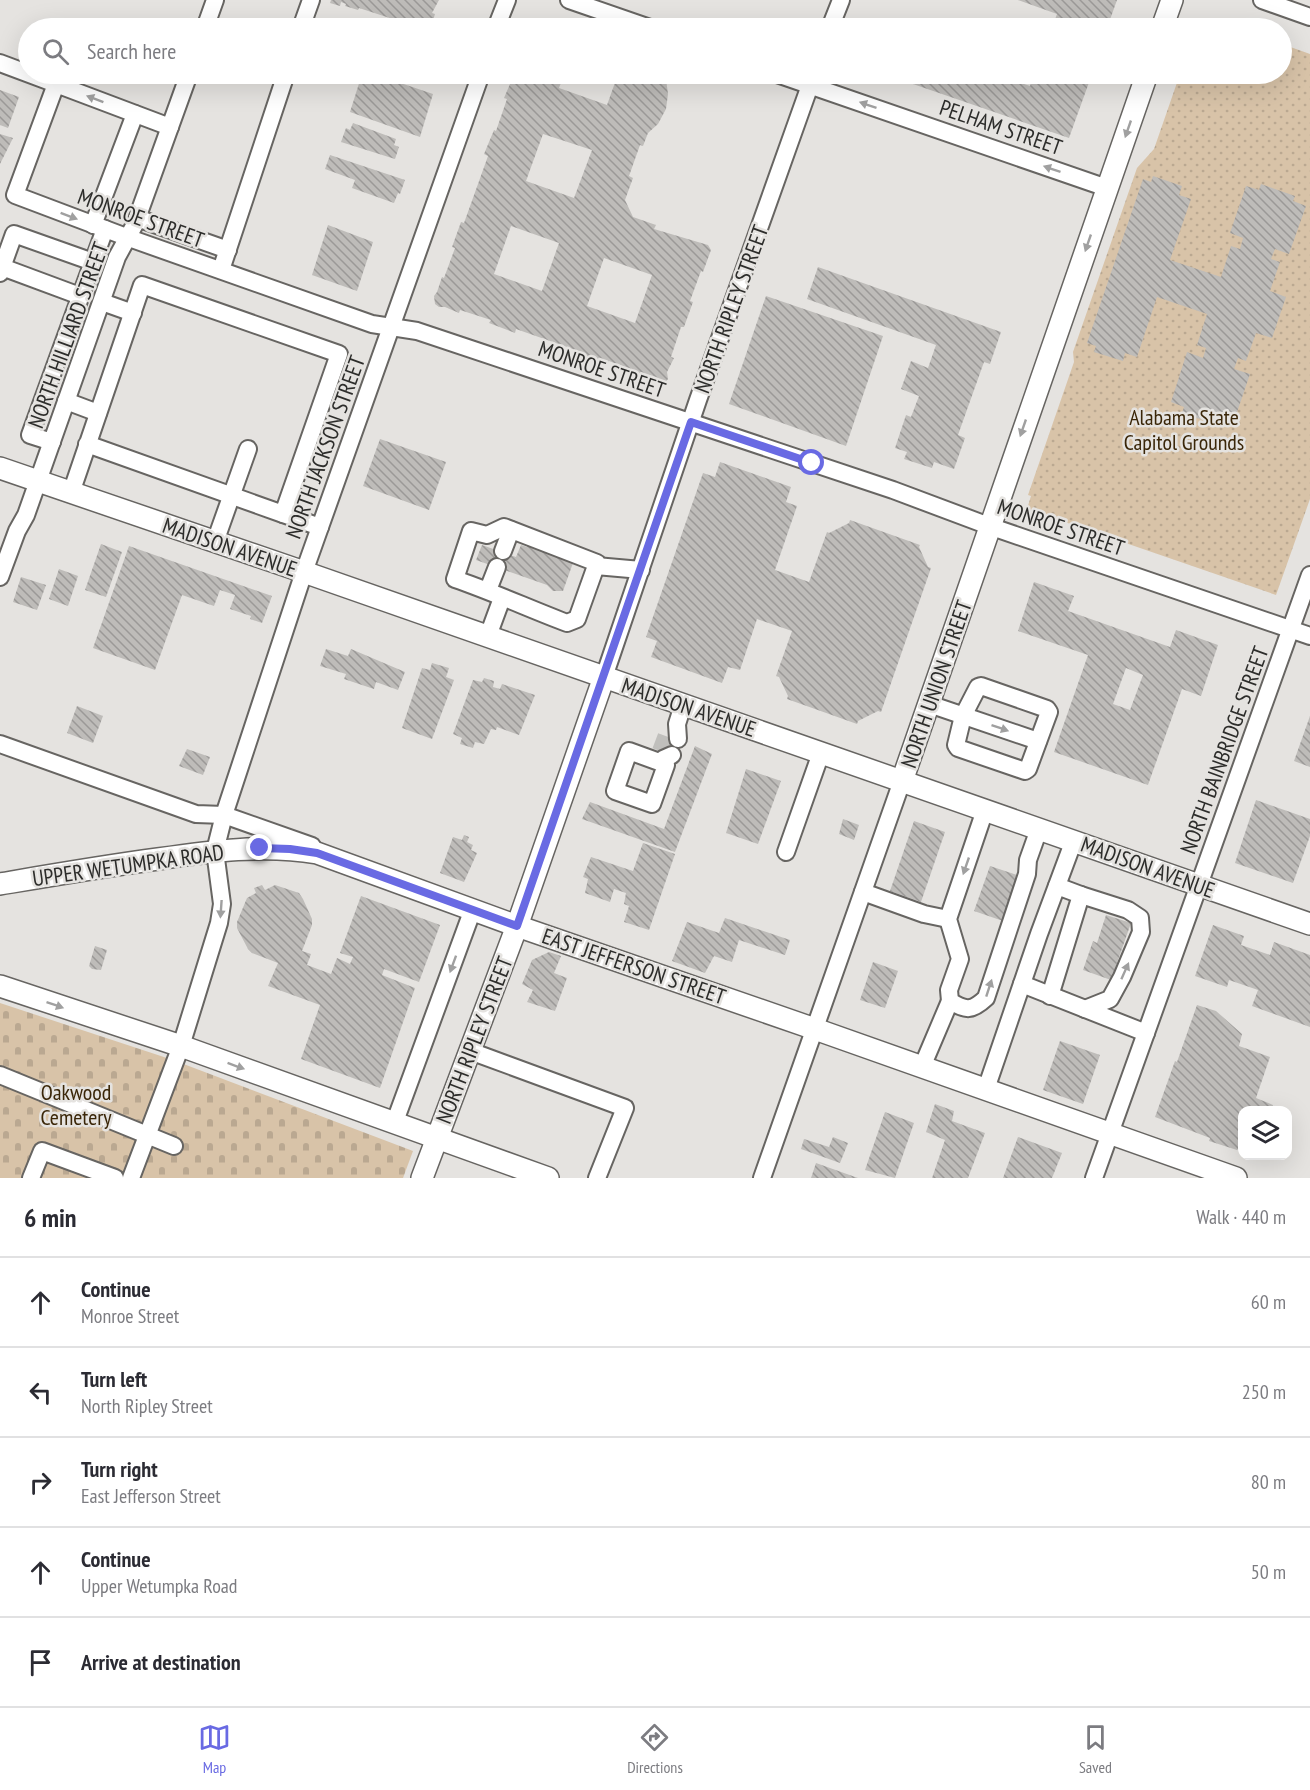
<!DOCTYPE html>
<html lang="en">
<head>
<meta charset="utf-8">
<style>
	:root { --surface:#fff; --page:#f2f2f3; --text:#2b2b33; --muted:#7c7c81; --line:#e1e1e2; --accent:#696ae3 }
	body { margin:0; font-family:"PT Sans Narrow",sans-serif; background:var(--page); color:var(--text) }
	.controls { position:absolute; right:18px; bottom:18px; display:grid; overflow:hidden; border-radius:12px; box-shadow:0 6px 24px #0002 }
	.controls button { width:54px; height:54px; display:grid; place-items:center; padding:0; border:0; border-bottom:2px solid var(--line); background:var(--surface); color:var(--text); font:30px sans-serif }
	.stop { position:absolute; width:18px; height:18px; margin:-14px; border:4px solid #696ae3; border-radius:50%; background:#fff }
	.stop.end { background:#696ae3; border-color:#fff; box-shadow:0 2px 6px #0008 }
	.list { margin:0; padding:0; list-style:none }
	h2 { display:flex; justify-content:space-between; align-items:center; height:78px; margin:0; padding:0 24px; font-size:26px }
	h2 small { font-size:20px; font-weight:400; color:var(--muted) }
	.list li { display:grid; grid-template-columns:39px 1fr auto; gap:18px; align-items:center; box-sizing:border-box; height:90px; padding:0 24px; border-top:2px solid var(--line) }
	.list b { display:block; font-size:22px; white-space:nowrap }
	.list p { margin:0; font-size:20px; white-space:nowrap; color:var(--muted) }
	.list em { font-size:20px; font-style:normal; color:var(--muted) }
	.icon { flex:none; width:33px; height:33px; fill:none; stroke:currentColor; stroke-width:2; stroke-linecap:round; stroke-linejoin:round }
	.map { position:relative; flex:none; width:1310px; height:1178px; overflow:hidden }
	.search { position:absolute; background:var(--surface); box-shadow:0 6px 24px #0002; left:18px; right:18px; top:18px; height:66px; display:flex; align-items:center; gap:15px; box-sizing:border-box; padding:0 21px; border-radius:33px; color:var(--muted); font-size:22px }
	.sheet { height:528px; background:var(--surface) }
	nav { display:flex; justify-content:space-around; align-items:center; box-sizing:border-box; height:84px; border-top:2px solid var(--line); background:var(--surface); font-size:16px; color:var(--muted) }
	nav a { display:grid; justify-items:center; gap:3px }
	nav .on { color:var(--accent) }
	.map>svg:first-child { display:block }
	.grass { fill:url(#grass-dots) }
	.cemetery { fill:url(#cemetery-stones) }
	.building { fill:url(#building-back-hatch); fill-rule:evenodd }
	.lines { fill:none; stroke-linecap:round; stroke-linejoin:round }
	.minor-tunnel { stroke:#c0bfbc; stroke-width:16; stroke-dasharray:16 8; stroke-linecap:butt }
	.minor-casing { stroke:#676562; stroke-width:20 }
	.major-casing { stroke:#676562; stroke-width:24 }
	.minor { stroke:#fff; stroke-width:16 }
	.major { stroke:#fff; stroke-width:21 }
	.oneway { fill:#a0a0a0 }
	.route { stroke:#696ae3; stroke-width:8 }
	.labels { text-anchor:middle; stroke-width:5; stroke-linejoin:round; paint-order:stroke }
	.street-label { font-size:22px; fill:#2d2d2b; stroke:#e5e3e0 }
	.park-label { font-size:22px; fill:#3a2608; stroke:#e5e3e0 }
</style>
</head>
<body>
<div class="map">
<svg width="1310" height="1178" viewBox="0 0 1310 1178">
	<defs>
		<pattern id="grass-dots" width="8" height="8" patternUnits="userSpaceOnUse" patternTransform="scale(1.5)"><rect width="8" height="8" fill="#d8c3a8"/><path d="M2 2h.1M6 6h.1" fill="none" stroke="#baa891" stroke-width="1.8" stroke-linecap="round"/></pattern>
		<pattern id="cemetery-stones" width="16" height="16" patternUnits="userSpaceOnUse" patternTransform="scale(1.5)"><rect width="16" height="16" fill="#d8c3a8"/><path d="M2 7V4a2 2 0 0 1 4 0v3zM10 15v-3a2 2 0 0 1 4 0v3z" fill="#baa891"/></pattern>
		<pattern id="building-back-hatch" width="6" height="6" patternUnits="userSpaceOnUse" patternTransform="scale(1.5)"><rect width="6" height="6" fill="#bebcb9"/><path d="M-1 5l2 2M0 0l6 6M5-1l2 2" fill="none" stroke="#9b9997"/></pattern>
	</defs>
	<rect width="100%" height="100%" fill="#e5e3e0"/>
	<path class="grass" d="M1282,44L1310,54V499L1276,595L1027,509L1031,496L1028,495L1074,362L1073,352L1137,168L1154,149L1180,74H1282Z"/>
	<path class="cemetery" d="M0,1003L173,1060L413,1151L403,1178H0Z"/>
	<g class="building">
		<path d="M331,0H439L432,13L435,14L431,27L428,26L427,28H414L407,26L408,24L359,8L358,10L345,6L346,4L341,2L340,6L330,3Z"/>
		<path d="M1018,0H1117L1107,28H1052L1057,14Z"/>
		<path d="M362,74H374L433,94L420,137L350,112Z"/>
		<path d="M514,74H521L525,77L534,79L536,74H564L559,88L607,105L617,77L608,74H668L666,79L668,94L666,109L658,124L648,133L643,146L640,145L629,176L633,178L625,200L633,217L656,225L654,229L708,245L711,250L703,272L701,271L690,301L693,302L684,327H681L671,357L674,358L667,372L668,379L664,384L657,383L653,380L638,375V372L609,361L607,365L583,356L584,353L516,329L515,333L489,323L491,320L460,310L459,313L445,307H439L435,304L434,296L437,292L442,277L444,278L455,248L452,247L461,222L464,223L488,156L484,154L494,130L496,131L507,99L504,98L510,84L509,80ZM543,134L592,150L574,198L526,181ZM511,226L559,243L542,291L494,274ZM604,258L652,275L635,323L587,306Z"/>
		<path d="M884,74H995L1030,86L1034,74H1092L1069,138Z"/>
		<path d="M0,90L19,97L8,128L0,125Z"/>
		<path d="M353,123L396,139L394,145L399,147L395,159L341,142L346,128L350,130Z"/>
		<path d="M0,134L13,138L0,164Z"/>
		<path d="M330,155L405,180L400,194L398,193L394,203L352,188L355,180L325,169Z"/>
		<path d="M1153,176L1182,186L1179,195L1191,199L1170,260L1221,277L1231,246L1240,249L1243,238L1230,233L1246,186L1259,190L1261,184L1295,196L1293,201L1306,206L1289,254L1275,249L1271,259L1280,262L1270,291L1286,297L1272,338L1256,333L1246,361L1238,358L1234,369L1250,374L1233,424L1220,419L1218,425L1182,413L1184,407L1171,402L1187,352L1203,358L1206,348L1197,345L1207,314L1157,297L1137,357L1125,353L1123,361L1094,352L1096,346L1087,343L1143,179L1151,182Z"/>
		<path d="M328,225L373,242L357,291L312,275Z"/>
		<path d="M818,267L1001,332L990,364L984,362L958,435L965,438L954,469L934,462L932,468L904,459L907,452L895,448L906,415L911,417L919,396L901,389L911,361L928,368L936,345L807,299Z"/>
		<path d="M766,296L883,336L846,446L729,404Z"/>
		<path d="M380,439L446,462L429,510L363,486Z"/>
		<path d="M720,462L791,487L786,502L797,506L775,570L809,582L827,532L829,533L849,523L850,520L920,545L919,547L928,567L931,568L881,712L878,711L858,721L857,724L787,699L788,696L779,677L776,676L792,631L757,619L740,670L728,667L722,683L651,657L657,641L646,637L703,473L715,477Z"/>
		<path d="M101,544L122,552L106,597L85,590Z"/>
		<path d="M528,544L574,560L563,591H553L547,585L476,560L482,545L516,557L521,545L527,547Z"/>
		<path d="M129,546L272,596L262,623L250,619L251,616L230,609L235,595L220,590L214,606L182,595L155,670L93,648Z"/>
		<path d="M59,569L78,576L68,606L49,599Z"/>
		<path d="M21,577L46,585L37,610L13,602Z"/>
		<path d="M1034,582L1074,596L1068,611L1170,647L1176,630L1218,645L1201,696L1182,689L1148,785L1054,752L1088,655L1018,631ZM1126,668L1143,675L1130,710L1113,704Z"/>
		<path d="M326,649L348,656L351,649L405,672L398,690L376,682L374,689L344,679L346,674L320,666Z"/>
		<path d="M432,663L449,668L446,677L454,680L432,739L402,728L422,668L430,670Z"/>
		<path d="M484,678L494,681L493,687L500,689L502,684L535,695L519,735L497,727L496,730L491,729L484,744L475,742L473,748L460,744L462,738L453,734L473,680L482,682Z"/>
		<path d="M77,706L103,716L93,743L67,733Z"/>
		<path d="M1310,716V767L1294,761Z"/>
		<path d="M695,746L712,754L675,852L582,819L590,802L664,829Z"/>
		<path d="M187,749L210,757L203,775L179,766Z"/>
		<path d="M746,769L781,781L758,844L726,833Z"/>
		<path d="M1256,800L1310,819V836L1293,883L1235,863Z"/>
		<path d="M843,819L859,825L854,840L839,834Z"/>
		<path d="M914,821L945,832L921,902L890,891Z"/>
		<path d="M464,835L469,837L467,842L473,845L471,850L477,853L464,882L440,873L453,837L462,840Z"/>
		<path d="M643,843L675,854L649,930L624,922L629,906L624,904L626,893L614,889L610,902L585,893L588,879L583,877L591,857L633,871Z"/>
		<path d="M990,866L1017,875L1003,921L974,911Z"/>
		<path d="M262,885L265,890L275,885L299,893L303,899L312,919V925L302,951L311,954L307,965L331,974L337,958L350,964L353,957L340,953L361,896L440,925L419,982L384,969L382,975L415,988L380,1088L301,1059L320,1005L268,986L278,963L252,953L248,949L237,928V922L247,898L256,893L254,888Z"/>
		<path d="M1106,915L1131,923L1111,980L1083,970L1093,941L1097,943Z"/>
		<path d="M725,918L790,940L785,955L739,940L732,962L714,956L705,973L672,961L687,922L719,933Z"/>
		<path d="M1213,925L1244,936L1241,945L1270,955L1274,942L1310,955V1027L1252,1006L1258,990L1229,980L1227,987L1195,976Z"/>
		<path d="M95,946L107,950L101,970L92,969L89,966Z"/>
		<path d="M549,952L561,956L554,973L567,978L555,1011L527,1002L533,990L522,984L532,960Z"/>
		<path d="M873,962L898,971L885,1008L860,1000Z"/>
		<path d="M1197,1005L1216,1011L1242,1034L1239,1046L1270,1057L1256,1098L1273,1105L1272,1110H1242V1146L1237,1150L1209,1141L1210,1138L1155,1117L1175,1061L1177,1062Z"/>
		<path d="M1060,1041L1100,1055L1083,1104L1043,1090Z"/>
		<path d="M935,1104L954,1111L952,1121L985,1133L968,1178H932L945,1140L926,1132Z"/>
		<path d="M885,1112L914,1123L895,1178L865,1170Z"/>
		<path d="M833,1137L848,1143L840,1163L801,1149L804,1139L829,1147Z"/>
		<path d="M1018,1137L1062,1153L1052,1178H1003Z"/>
		<path d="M816,1163L858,1178H811Z"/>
	</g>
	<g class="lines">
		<path class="minor-tunnel" d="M660,751L666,735"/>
		<defs>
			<g id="minor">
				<path d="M569,0L650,28"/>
				<path d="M1262,0L1310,17"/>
				<path d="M205,28L215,0"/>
				<path d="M301,28L311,0"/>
				<path d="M496,28L507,0"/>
				<path d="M830,28L841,0"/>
				<path d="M0,63L56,84"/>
				<path d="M777,74L1107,188"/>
				<path d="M170,127L56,84L15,195L129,238L372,324L417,331L893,490L989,526L1310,636"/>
				<path d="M137,218L228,250"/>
				<path d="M93,225L135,114"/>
				<path d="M2,267L80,296"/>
				<path d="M221,270L286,74"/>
				<path d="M0,273L14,234L93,262"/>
				<path d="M102,302L133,313"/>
				<path d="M66,401L98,413"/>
				<path d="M52,442L30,435L105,229"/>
				<path d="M71,493L142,285L339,354L283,514L87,444"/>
				<path d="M283,514L320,527"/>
				<path d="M504,527L597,563L577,619L567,623C530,609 493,592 455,579L471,531L487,535Z"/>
				<path d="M215,542L248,449"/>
				<path d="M503,551L511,530"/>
				<path d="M596,566L641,570"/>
				<path d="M0,577L17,531L26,515L117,257L135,224L189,74"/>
				<path d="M488,590L497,567"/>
				<path d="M488,636L502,598"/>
				<path d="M604,677L698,400L814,74"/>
				<path d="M981,686L1047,709L1049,712L1028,769L1025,771L958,748L956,745L963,716L978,687Z"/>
				<path d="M929,704L1038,741"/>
				<path d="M678,739L677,724L683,705"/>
				<path d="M0,744L196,814L224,815L312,846"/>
				<path d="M662,763L666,765L652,804L615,791L629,751L662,763L663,759L672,755"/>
				<path d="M985,810L948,919L960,959L949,990L950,1001C966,1011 972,1011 986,998L1027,874L1028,860L1039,829"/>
				<path d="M786,852L821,753"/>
				<path d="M863,892L924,914L948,919"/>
				<path d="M1081,895L1128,910L1140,918L1141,932L1122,977L1110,999L1085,1009"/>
				<path d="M1022,984L1146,1033"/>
				<path d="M1050,996L1081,895L1057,886"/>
				<path d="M470,1051L625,1108L597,1178"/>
				<path d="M922,1067L950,1001"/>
				<path d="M0,1075L174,1146"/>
				<path d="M986,1089L1039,934L1074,840"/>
				<path d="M394,1124L473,909"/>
				<path d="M31,1178L42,1151L115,1178"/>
				<path d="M131,1178L181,1046L219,923L222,904L215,851L224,815L304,572L481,74"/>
				<path d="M762,1178L902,781"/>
				<path d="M1094,1178L1310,575"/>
			</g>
			<g id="major">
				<path d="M1162,28L1172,0"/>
				<path d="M0,468L304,572L1310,924"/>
				<path d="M902,781L1147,74"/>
				<path d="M0,884C53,875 105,866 158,859C212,851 263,844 317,853L517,926L815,1029L1236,1178"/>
				<path d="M0,986L181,1046L548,1178"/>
				<path d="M422,1178L517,926L604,677"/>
			</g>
		</defs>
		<use href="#minor" class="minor-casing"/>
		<use href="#major" class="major-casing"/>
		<use href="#minor" class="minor"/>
		<use href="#major" class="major"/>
	</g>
	<defs><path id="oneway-solid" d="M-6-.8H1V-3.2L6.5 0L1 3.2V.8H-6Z" transform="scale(1.5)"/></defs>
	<g class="oneway">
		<use href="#oneway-solid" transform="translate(95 99) rotate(-159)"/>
		<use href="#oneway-solid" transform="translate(868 105) rotate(-161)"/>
		<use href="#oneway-solid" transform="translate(1128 129) rotate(109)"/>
		<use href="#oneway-solid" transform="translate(1052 169) rotate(-161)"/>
		<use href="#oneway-solid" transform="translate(69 216) rotate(21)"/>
		<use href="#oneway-solid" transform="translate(1088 243) rotate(109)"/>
		<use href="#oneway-solid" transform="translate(1023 428) rotate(109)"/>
		<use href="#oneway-solid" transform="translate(1000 728) rotate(19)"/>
		<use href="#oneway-solid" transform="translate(966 866) rotate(109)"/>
		<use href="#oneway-solid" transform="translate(221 909) rotate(94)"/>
		<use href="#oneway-solid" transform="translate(453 964) rotate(110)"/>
		<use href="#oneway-solid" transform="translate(1125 971) rotate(-66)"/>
		<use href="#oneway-solid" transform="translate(989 988) rotate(-72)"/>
		<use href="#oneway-solid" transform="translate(55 1005) rotate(19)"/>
		<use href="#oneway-solid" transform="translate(236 1066) rotate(20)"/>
	</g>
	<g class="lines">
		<path class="route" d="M260,848L290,849L317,853L517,926L691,422L812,463"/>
	</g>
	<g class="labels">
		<g class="street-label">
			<text transform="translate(1001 127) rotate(19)" y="8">PELHAM STREET</text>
			<text transform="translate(141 218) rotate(20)" y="8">MONROE STREET</text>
			<text transform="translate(731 309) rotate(-70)" y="8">NORTH RIPLEY STREET</text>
			<text transform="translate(68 335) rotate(-70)" y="8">NORTH HILLIARD STREET</text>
			<text transform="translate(602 369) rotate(19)" y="8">MONROE STREET</text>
			<text transform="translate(325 447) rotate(-70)" y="8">NORTH JACKSON STREET</text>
			<text transform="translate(1061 527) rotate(19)" y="8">MONROE STREET</text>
			<text transform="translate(230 547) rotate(19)" y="8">MADISON AVENUE</text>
			<text transform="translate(936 684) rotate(-71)" y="8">NORTH UNION STREET</text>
			<text transform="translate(689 707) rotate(19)" y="8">MADISON AVENUE</text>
			<text transform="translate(1224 750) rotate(-70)" y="8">NORTH BAINBRIDGE STREET</text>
			<text transform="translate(128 865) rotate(-8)" y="8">UPPER WETUMPKA ROAD</text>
			<text transform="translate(1148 867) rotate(20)" y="8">MADISON AVENUE</text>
			<text transform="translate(634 966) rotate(19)" y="8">EAST JEFFERSON STREET</text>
			<text transform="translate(474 1040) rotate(-69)" y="8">NORTH RIPLEY STREET</text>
		</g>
		<g class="park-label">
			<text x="1184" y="425">Alabama State<tspan x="1184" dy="25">Capitol Grounds</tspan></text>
			<text x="76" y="1100">Oakwood<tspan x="76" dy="25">Cemetery</tspan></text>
		</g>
	</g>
</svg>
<div class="controls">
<button><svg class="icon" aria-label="layers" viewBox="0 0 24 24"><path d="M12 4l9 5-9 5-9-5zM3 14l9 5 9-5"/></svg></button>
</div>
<div class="stop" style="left:812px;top:463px"></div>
<div class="stop end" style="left:260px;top:848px"></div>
<div class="search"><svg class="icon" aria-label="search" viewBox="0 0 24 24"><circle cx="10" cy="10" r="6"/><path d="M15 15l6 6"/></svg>Search here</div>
</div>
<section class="sheet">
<h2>6 min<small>Walk · 440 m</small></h2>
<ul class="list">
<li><svg class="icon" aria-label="ahead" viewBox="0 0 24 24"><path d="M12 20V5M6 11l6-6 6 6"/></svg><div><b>Continue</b><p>Monroe Street</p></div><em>60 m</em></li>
<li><svg class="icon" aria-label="left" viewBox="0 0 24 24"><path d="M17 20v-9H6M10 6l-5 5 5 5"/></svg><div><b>Turn left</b><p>North Ripley Street</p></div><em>250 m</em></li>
<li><svg class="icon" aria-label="right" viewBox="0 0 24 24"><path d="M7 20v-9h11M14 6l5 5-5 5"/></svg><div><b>Turn right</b><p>East Jefferson Street</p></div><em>80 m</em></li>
<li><svg class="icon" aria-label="ahead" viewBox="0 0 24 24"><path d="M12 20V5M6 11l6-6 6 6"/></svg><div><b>Continue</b><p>Upper Wetumpka Road</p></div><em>50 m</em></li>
<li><svg class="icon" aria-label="arrive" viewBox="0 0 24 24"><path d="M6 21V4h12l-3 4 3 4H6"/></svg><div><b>Arrive at destination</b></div></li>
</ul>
</section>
<nav>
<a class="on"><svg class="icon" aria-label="map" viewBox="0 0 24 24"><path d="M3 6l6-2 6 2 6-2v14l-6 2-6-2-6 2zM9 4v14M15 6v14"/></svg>Map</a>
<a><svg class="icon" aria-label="directions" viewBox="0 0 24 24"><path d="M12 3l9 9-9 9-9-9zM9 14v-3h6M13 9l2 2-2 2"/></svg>Directions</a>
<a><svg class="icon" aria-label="saved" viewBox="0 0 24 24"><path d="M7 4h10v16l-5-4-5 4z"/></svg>Saved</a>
</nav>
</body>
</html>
